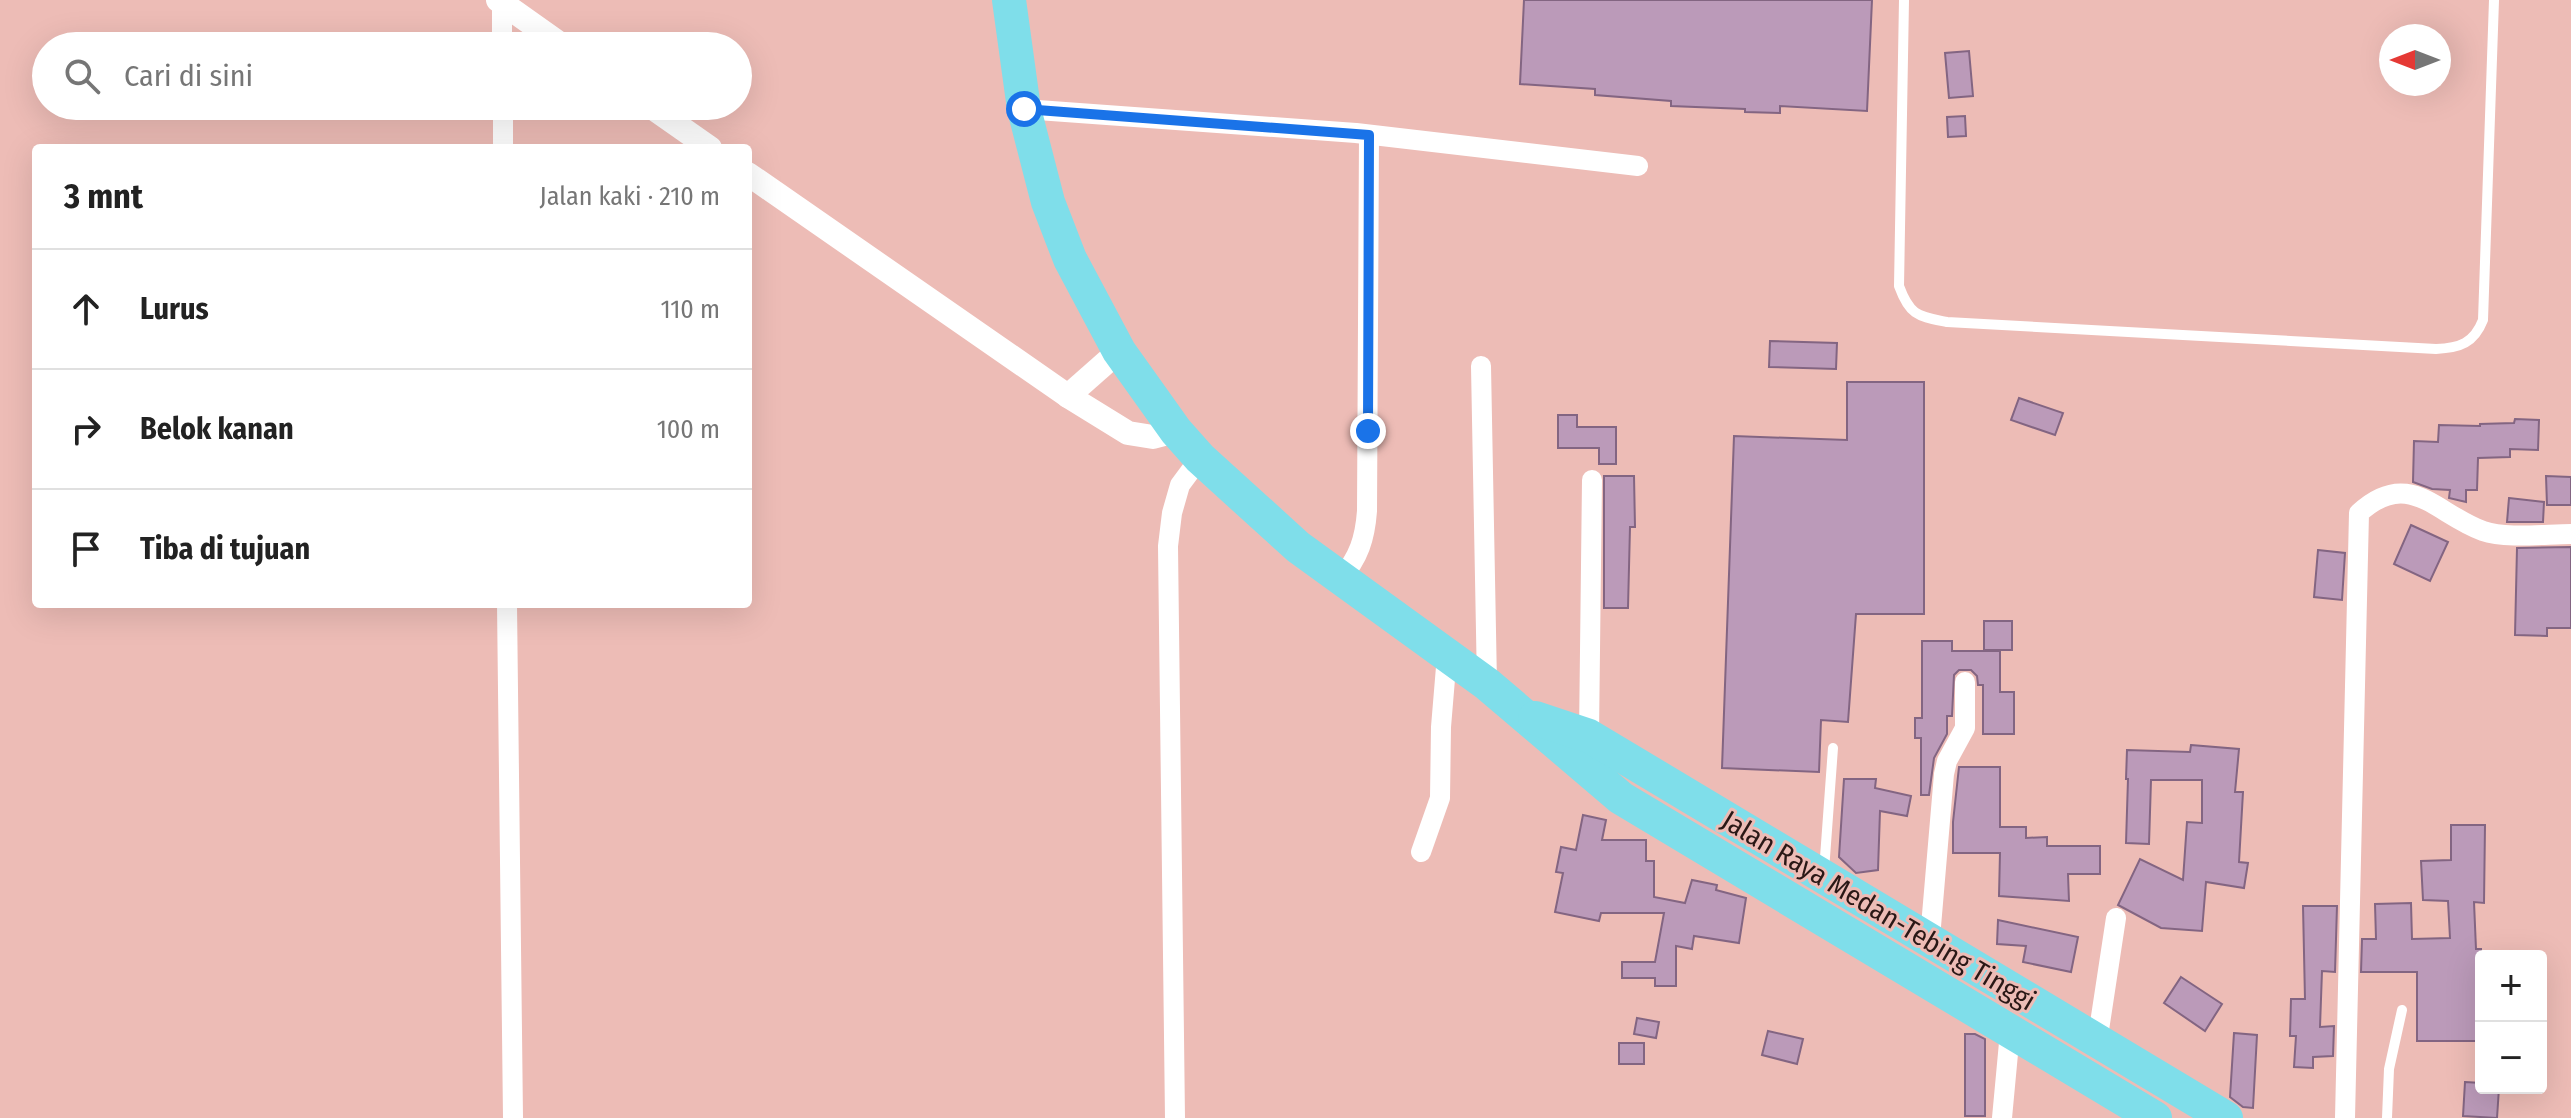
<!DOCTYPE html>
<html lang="id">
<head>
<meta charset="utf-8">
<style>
	:root { --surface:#fff; --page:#f6f6f6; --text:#222; --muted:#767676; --line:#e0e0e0 }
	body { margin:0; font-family:"Fira Sans Condensed",sans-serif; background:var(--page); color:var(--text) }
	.controls { position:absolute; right:24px; bottom:24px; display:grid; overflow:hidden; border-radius:8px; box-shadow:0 8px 32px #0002 }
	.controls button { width:72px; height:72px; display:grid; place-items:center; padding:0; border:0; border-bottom:2px solid var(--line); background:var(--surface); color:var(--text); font:40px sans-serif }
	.compass { position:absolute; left:2379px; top:24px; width:72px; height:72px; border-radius:50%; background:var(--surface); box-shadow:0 8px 32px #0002; rotate:270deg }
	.stop { position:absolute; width:24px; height:24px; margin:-18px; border:6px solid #1a73e8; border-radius:50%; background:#fff }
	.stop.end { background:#1a73e8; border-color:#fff; box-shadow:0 2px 8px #0008 }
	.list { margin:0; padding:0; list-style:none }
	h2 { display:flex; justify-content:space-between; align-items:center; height:104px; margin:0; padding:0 32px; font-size:34px }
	h2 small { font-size:26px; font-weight:400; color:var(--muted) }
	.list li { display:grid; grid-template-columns:52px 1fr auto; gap:24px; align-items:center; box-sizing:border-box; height:120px; padding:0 32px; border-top:2px solid var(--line) }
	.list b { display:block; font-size:30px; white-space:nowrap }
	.list em { font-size:26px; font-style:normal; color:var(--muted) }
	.icon { flex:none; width:44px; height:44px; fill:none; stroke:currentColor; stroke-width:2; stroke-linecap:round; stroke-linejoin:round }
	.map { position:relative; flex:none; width:2571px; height:1118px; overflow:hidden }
	.search { position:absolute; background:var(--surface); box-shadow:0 8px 32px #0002; left:32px; top:32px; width:720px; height:88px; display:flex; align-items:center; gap:20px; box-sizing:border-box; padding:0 28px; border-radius:44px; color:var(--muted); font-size:30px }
	.panel { position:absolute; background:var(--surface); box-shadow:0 8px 32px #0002; left:32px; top:144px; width:720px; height:464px; border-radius:8px }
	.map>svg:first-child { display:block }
	.building { fill:#bb9ab9; stroke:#836582; stroke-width:2 }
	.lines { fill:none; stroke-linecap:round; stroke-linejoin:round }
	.service { stroke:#fff; stroke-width:10 }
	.minor { stroke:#fff; stroke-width:20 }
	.tertiary { stroke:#fff; stroke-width:24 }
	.trunk { stroke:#7fdeea; stroke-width:34 }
	.route { stroke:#1a73e8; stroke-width:10 }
	.labels { text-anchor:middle; stroke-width:6; stroke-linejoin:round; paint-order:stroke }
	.street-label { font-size:28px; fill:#2a1816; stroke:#edbcb6 }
</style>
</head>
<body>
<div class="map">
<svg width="2571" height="1118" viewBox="0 0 2571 1118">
	<rect width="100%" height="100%" fill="#edbcb6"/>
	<g class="building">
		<path d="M1524,0H1872L1867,111L1780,106V113L1745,112V109L1671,106V101L1595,95V89L1520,84Z"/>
		<path d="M1969,51L1973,96L1949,98L1945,53Z"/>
		<path d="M1965,116L1966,136L1948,137L1947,117Z"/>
		<path d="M1770,341L1837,343L1836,369L1769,367Z"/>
		<path d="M1847,382H1924V614H1856L1848,722L1821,720L1819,772L1722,768L1734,436L1847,440Z"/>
		<path d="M2019,398L2063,413L2055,435L2011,420Z"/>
		<path d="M1558,415H1577V427H1616V464H1599V448H1558Z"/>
		<path d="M2515,419L2539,420L2538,450L2510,449V457L2478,458L2477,490H2466V502L2449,498L2450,490L2432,489L2413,482L2414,441L2438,442L2439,425L2480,426V424L2514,423Z"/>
		<path d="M1604,476H1634L1635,527H1630L1628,608H1604Z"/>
		<path d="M2546,476L2571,477V505H2547Z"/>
		<path d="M2509,498L2544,502L2543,522H2507Z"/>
		<path d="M2411,525L2448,542L2430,581L2394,564Z"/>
		<path d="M2571,547V628H2547V636L2515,635L2517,548Z"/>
		<path d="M2318,550L2345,553L2342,600L2314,597Z"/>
		<rect x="1984" y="621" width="28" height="29"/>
		<path d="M1922,641H1952V651H2000V692H2014V734H1983V685H1978L1977,676L1971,670H1959L1954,675L1952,716H1947V734L1934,758L1929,795H1921V738H1915V718H1922Z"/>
		<path d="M2191,745L2239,749L2235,792H2243L2239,862L2248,863L2244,888L2206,882L2202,931L2161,928L2118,905L2140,859L2183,880L2187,822L2202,823V780H2151L2149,844L2126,843L2128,779H2126L2127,750L2190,752Z"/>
		<path d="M1959,767H2000V827H2026V838L2047,837V846H2100V874H2068L2069,901L1999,896L2000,853H1953V822Z"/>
		<path d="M1844,779H1876L1875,788L1911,796L1907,816L1880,811L1878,870L1856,873L1839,857Z"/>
		<path d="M1583,815L1606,820L1602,840H1646V861H1654V897L1685,903L1692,880L1717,885L1716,890L1746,898L1739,943L1694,936L1692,949L1676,946V986H1655V978H1622V962H1655L1664,913H1601L1599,921L1555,912L1563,873L1556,872L1561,847L1576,850Z"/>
		<path d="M2451,825H2485L2484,903L2474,902L2476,949H2481V1041H2417V972H2361L2362,939H2376L2375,904L2411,903L2412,939L2450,938L2448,901L2423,900L2421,861L2451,860Z"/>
		<path d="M2303,906H2337L2335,972L2322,971L2320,1027L2334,1026L2333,1056L2313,1057V1068L2294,1067L2296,1036H2290L2291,999H2305Z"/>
		<path d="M1998,920L2078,937L2071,972L2023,962L2026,946L1997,944Z"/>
		<path d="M2181,977L2222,1004L2205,1031L2164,1003Z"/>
		<path d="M1637,1018L1659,1022L1656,1038L1634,1034Z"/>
		<path d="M1768,1031L1803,1039L1797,1064L1762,1055Z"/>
		<path d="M2234,1033L2257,1035L2253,1108L2243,1107L2230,1097Z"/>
		<path d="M1965,1034H1975L1985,1039V1116H1965Z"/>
		<rect x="1619" y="1043" width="25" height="21"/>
		<path d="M2465,1082L2481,1083V1088H2499L2497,1118L2463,1116Z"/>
	</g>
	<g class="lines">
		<g class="service">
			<path d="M1904,0L1899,286C1910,316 1918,316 1947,322L2436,349C2460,348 2474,343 2483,320L2494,0"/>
			<path d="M1824,871L1833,748"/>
			<path d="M2387,1118L2389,1069L2402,1010"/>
		</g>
		<g class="minor">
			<path d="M502,0V46"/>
			<path d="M503,106V148"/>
			<path d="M1024,109L1356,133L1638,166"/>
			<path d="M1481,366L1487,684"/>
			<path d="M1340,579C1359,558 1365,538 1367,511L1369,135"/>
			<path d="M507,604L513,1118"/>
			<path d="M1589,736L1592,480"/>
			<path d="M1421,852L1440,798L1441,727L1447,655"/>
			<path d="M1930,938L1944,774L1947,761L1965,728V682"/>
			<path d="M2097,1043L2116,918"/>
			<path d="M1175,1118L1168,546L1172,513L1180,485L1200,458"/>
			<path d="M2002,1118L2010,1032"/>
			<path d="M2345,1118L2359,513C2409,467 2436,514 2483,531C2506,539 2546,534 2571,534"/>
		</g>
		<g class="tertiary">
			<path d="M498,0L563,46"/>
			<path d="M650,106L710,148"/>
			<path d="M748,174L1068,396L1128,433L1153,437L1176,431"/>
			<path d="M1068,396L1119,351"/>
		</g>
		<g class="trunk">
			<path d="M1009,0L1024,109L1048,202L1070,259L1119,351L1176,431L1200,458L1298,547L1487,684L1621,798L2155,1118"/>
			<path d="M1535,718L1589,736L2226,1118"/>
		</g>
	</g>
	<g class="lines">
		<path class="route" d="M1024,109L1369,135L1368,431"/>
	</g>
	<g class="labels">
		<g class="street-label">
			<text transform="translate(1879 910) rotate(31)" y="10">Jalan Raya Medan-Tebing Tinggi</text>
		</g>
	</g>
</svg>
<div class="controls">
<button>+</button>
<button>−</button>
</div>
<svg class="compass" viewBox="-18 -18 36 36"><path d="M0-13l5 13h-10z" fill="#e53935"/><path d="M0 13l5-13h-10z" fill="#767676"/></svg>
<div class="stop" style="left:1024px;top:109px"></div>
<div class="stop end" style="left:1368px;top:431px"></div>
<div class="search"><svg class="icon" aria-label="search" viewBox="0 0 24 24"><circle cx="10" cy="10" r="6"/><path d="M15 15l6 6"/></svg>Cari di sini</div>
<section class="panel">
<h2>3 mnt<small>Jalan kaki · 210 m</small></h2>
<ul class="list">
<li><svg class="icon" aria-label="ahead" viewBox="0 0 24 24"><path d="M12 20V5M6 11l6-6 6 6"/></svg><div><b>Lurus</b></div><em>110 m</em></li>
<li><svg class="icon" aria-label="right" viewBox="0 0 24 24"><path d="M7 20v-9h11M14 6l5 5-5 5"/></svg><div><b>Belok kanan</b></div><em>100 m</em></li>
<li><svg class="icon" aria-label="arrive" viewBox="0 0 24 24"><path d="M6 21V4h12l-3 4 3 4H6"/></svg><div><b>Tiba di tujuan</b></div></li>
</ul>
</section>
</div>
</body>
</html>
